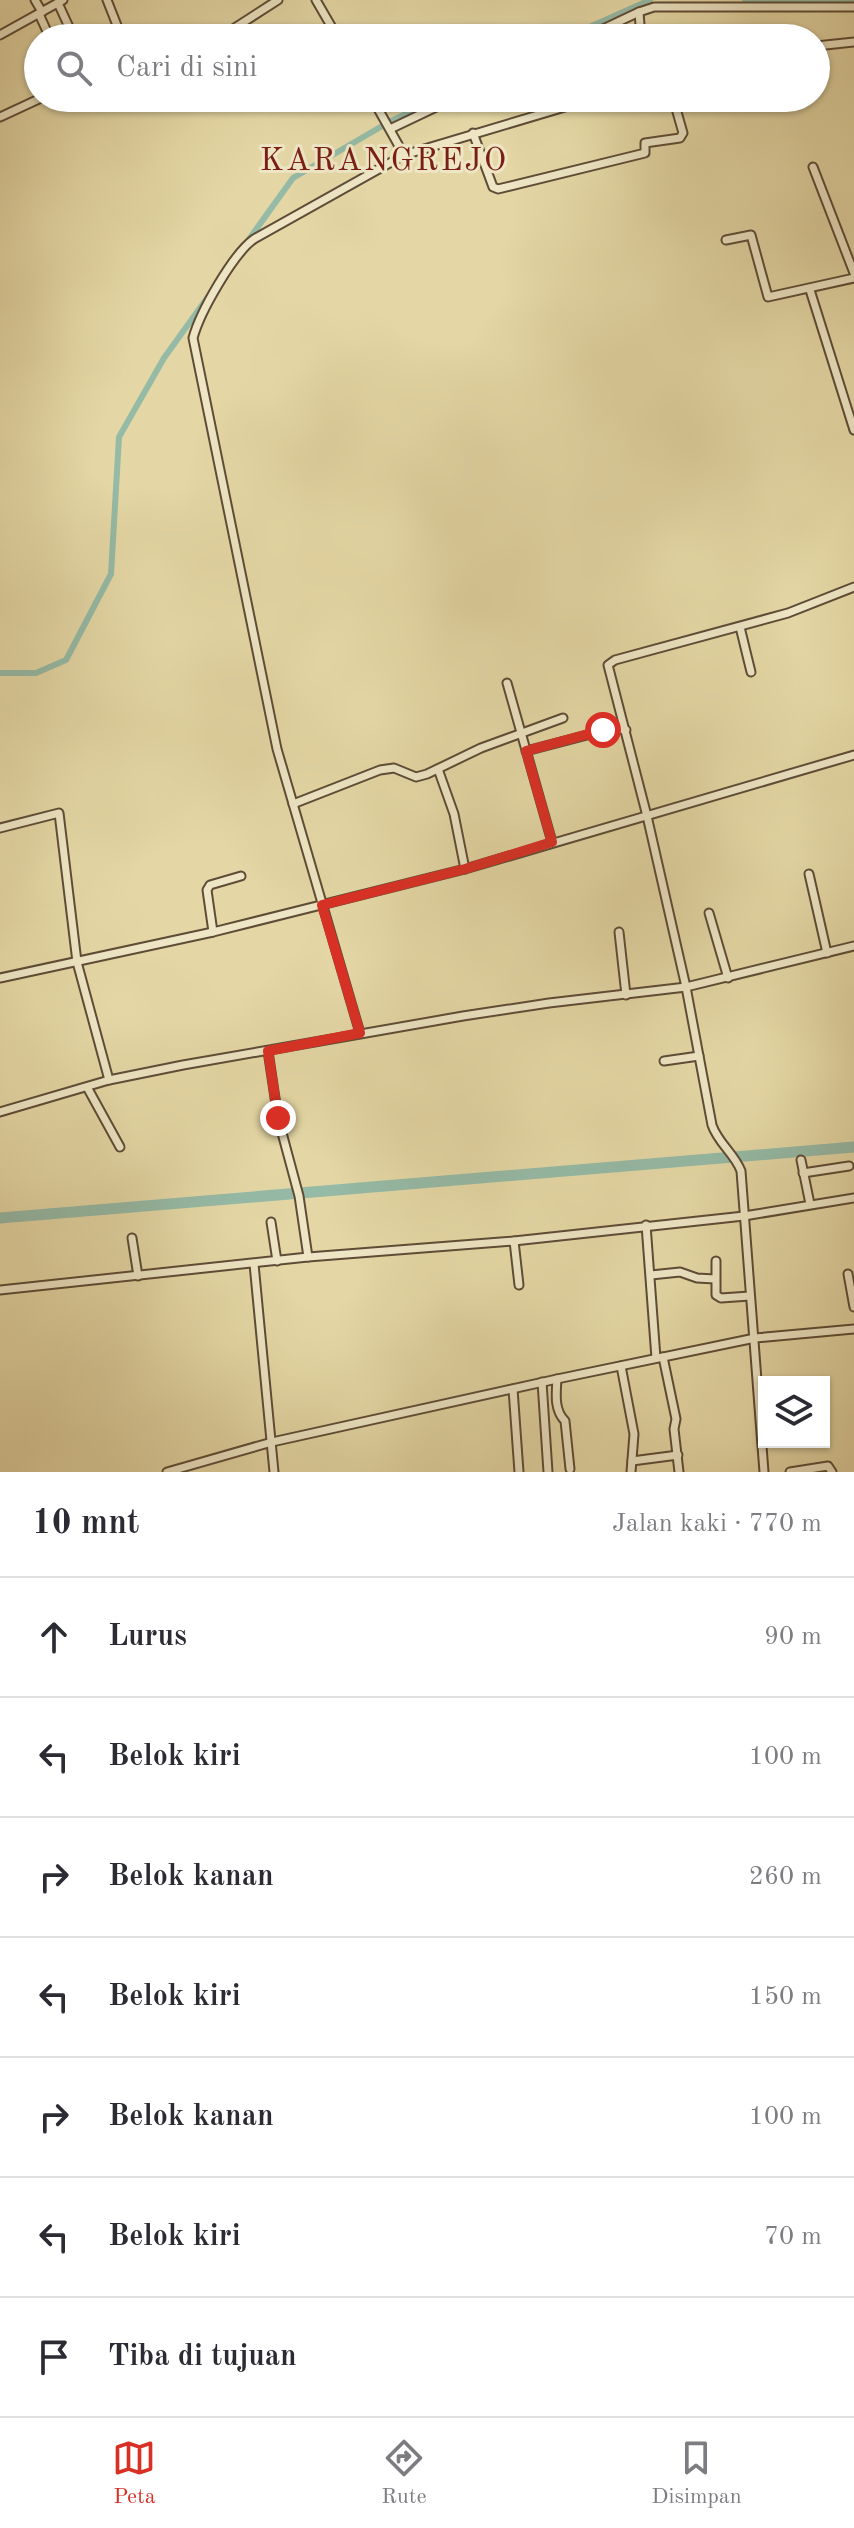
<!DOCTYPE html>
<html lang="id">
<head>
<meta charset="utf-8">
<style>
	:root { --surface:#fff; --page:#f7f7f7; --text:#2b2b33; --muted:#7c7c81; --line:#e1e1e2; --accent:#d93025 }
	body { margin:0; font-family:"Old Standard TT",serif; background:var(--page); color:var(--text) }
	.controls { position:absolute; right:24px; bottom:24px; display:grid; overflow:hidden; border-radius:0px; box-shadow:0 2px 6px #0004 }
	.controls button { width:72px; height:72px; display:grid; place-items:center; padding:0; border:0; border-bottom:2px solid var(--line); background:var(--surface); color:var(--text); font:40px sans-serif }
	.stop { position:absolute; width:24px; height:24px; margin:-18px; border:6px solid #d93025; border-radius:50%; background:#fff }
	.stop.end { background:#d93025; border-color:#fff; box-shadow:0 2px 8px #0008 }
	.list { margin:0; padding:0; list-style:none }
	h2 { display:flex; justify-content:space-between; align-items:center; height:104px; margin:0; padding:0 32px; font-size:34px }
	h2 small { font-size:26px; font-weight:400; color:var(--muted) }
	.list li { display:grid; grid-template-columns:52px 1fr auto; gap:24px; align-items:center; box-sizing:border-box; height:120px; padding:0 32px; border-top:2px solid var(--line) }
	.list b { display:block; font-size:30px; white-space:nowrap }
	.list em { font-size:26px; font-style:normal; color:var(--muted) }
	.icon { flex:none; width:44px; height:44px; fill:none; stroke:currentColor; stroke-width:2; stroke-linecap:round; stroke-linejoin:round }
	.map { position:relative; flex:none; width:854px; height:1472px; overflow:hidden }
	.search { position:absolute; background:var(--surface); box-shadow:0 2px 6px #0004; left:24px; right:24px; top:24px; height:88px; display:flex; align-items:center; gap:20px; box-sizing:border-box; padding:0 28px; border-radius:44px; color:var(--muted); font-size:30px }
	.sheet { height:944px; background:var(--surface) }
	nav { display:flex; justify-content:space-around; align-items:center; box-sizing:border-box; height:112px; border-top:2px solid var(--line); background:var(--surface); font-size:22px; color:var(--muted) }
	nav a { display:grid; justify-items:center; gap:4px }
	nav .on { color:var(--accent) }
	.map>svg:first-child { display:block }
	.lines { fill:none; stroke-linecap:round; stroke-linejoin:round }
	.canal { stroke:#95baa6; stroke-width:6 }
	.river { stroke:#95baa6; stroke-width:11 }
	.minor-casing { stroke:#5e4c36; stroke-width:11 }
	.minor { stroke:#ede5c4; stroke-width:7 }
	.route { stroke:#d93025; stroke-width:10 }
	.labels { text-anchor:middle; stroke-width:6; stroke-linejoin:round; paint-order:stroke }
	.quarter-label { font-size:32px; letter-spacing:2px; fill:#7a1f14; stroke:#ede5c4 }
</style>
</head>
<body>
<div class="map">
<svg width="854" height="1472" viewBox="0 0 854 1472">
	<rect width="100%" height="100%" fill="#e4d7a5"/>
	<filter id="stains"><feTurbulence type="fractalNoise" baseFrequency=".0025" numOctaves="4"/><feColorMatrix values="0 0 0 0 .2 0 0 0 0 .09 0 0 0 0 .02 0 0 0 .5 -.17"/></filter>
	<radialGradient id="worn" r=".72"><stop offset=".6" stop-color="#630" stop-opacity="0"/><stop offset="1" stop-color="#630" stop-opacity=".3"/></radialGradient>
	<g class="lines">
		<g class="canal">
			<path d="M745,0L854,2"/>
			<path d="M565,38L650,0"/>
			<path d="M247,242L293,178L389,122L440,98"/>
			<path d="M0,673H36L66,660L111,574L119,437L164,358L210,294"/>
		</g>
		<path class="river" d="M0,1218L854,1147"/>
		<defs>
			<g id="minor">
				<path d="M35,0L42,12"/>
				<path d="M107,0L122,38"/>
				<path d="M316,0L338,38"/>
				<path d="M58,3L74,38"/>
				<path d="M639,12L641,38"/>
				<path d="M39,14L50,38"/>
				<path d="M0,35L63,0"/>
				<path d="M219,38L278,0"/>
				<path d="M584,38L639,12L654,7H854"/>
				<path d="M816,46L854,42"/>
				<path d="M372,98L404,155"/>
				<path d="M745,98V99"/>
				<path d="M787,98L788,104"/>
				<path d="M0,117L41,98"/>
				<path d="M390,129L455,98"/>
				<path d="M473,133L493,187L498,189L645,153V143L680,138L683,133L673,98"/>
				<path d="M813,167L854,273"/>
				<path d="M726,240L751,235L768,297L854,278"/>
				<path d="M810,290L854,430"/>
				<path d="M740,627L751,672"/>
				<path d="M507,683L552,842"/>
				<path d="M526,751L614,728L626,730"/>
				<path d="M438,769L454,814L465,869"/>
				<path d="M293,804L380,770L394,768L416,777L427,774L481,748L563,718"/>
				<path d="M0,828L59,813L77,962L109,1080"/>
				<path d="M809,874L827,953"/>
				<path d="M709,913L728,978"/>
				<path d="M213,932L207,890L210,885L241,876"/>
				<path d="M619,932L626,995"/>
				<path d="M0,978L213,932L465,869L854,755"/>
				<path d="M360,1033L277,749L193,338C200,312 233,254 254,239L404,155L595,98"/>
				<path d="M268,1051L278,1118L299,1196L308,1257"/>
				<path d="M664,1061L699,1056"/>
				<path d="M87,1087L120,1147"/>
				<path d="M0,1112L109,1080L183,1065L463,1016L549,1003L686,987L854,946"/>
				<path d="M801,1160L810,1204"/>
				<path d="M803,1173L849,1166"/>
				<path d="M271,1222L277,1261"/>
				<path d="M646,1225L656,1358"/>
				<path d="M132,1238L138,1276"/>
				<path d="M514,1241L519,1285"/>
				<path d="M716,1261V1295L721,1298L750,1296"/>
				<path d="M254,1264L274,1472"/>
				<path d="M848,1274L854,1307"/>
				<path d="M651,1275L680,1272L697,1278L715,1279"/>
				<path d="M0,1290L308,1257L514,1241L744,1216L854,1198"/>
				<path d="M663,1357L676,1419L674,1429L679,1472"/>
				<path d="M621,1366L634,1434L631,1472"/>
				<path d="M557,1379C556,1394 554,1410 565,1421L570,1469"/>
				<path d="M542,1382L548,1472"/>
				<path d="M513,1389L519,1472"/>
				<path d="M632,1461L678,1455"/>
				<path d="M167,1472L272,1442L557,1379L755,1338L854,1329"/>
				<path d="M764,1472L741,1171C734,1153 718,1143 712,1125L686,987L647,816L608,665L615,660L788,613L854,587"/>
				<path d="M790,1472L828,1466L832,1472"/>
			</g>
		</defs>
		<use href="#minor" class="minor-casing"/>
		<use href="#minor" class="minor"/>
	</g>
	<g class="lines">
		<path class="route" d="M278,1118L268,1051L360,1033L322,905L465,869L552,842L526,751L603,730"/>
	</g>
	<g class="labels">
		<g class="quarter-label">
			<text x="384" y="170">KARANGREJO</text>
		</g>
	</g>
	<rect width="100%" height="100%" filter="url(#stains)"/>
	<rect width="100%" height="100%" fill="url(#worn)"/>
</svg>
<div class="controls">
<button><svg class="icon" aria-label="layers" viewBox="0 0 24 24"><path d="M12 4l9 5-9 5-9-5zM3 14l9 5 9-5"/></svg></button>
</div>
<div class="stop" style="left:603px;top:730px"></div>
<div class="stop end" style="left:278px;top:1118px"></div>
<div class="search"><svg class="icon" aria-label="search" viewBox="0 0 24 24"><circle cx="10" cy="10" r="6"/><path d="M15 15l6 6"/></svg>Cari di sini</div>
</div>
<section class="sheet">
<h2>10 mnt<small>Jalan kaki · 770 m</small></h2>
<ul class="list">
<li><svg class="icon" aria-label="ahead" viewBox="0 0 24 24"><path d="M12 20V5M6 11l6-6 6 6"/></svg><div><b>Lurus</b></div><em>90 m</em></li>
<li><svg class="icon" aria-label="left" viewBox="0 0 24 24"><path d="M17 20v-9H6M10 6l-5 5 5 5"/></svg><div><b>Belok kiri</b></div><em>100 m</em></li>
<li><svg class="icon" aria-label="right" viewBox="0 0 24 24"><path d="M7 20v-9h11M14 6l5 5-5 5"/></svg><div><b>Belok kanan</b></div><em>260 m</em></li>
<li><svg class="icon" aria-label="left" viewBox="0 0 24 24"><path d="M17 20v-9H6M10 6l-5 5 5 5"/></svg><div><b>Belok kiri</b></div><em>150 m</em></li>
<li><svg class="icon" aria-label="right" viewBox="0 0 24 24"><path d="M7 20v-9h11M14 6l5 5-5 5"/></svg><div><b>Belok kanan</b></div><em>100 m</em></li>
<li><svg class="icon" aria-label="left" viewBox="0 0 24 24"><path d="M17 20v-9H6M10 6l-5 5 5 5"/></svg><div><b>Belok kiri</b></div><em>70 m</em></li>
<li><svg class="icon" aria-label="arrive" viewBox="0 0 24 24"><path d="M6 21V4h12l-3 4 3 4H6"/></svg><div><b>Tiba di tujuan</b></div></li>
</ul>
</section>
<nav>
<a class="on"><svg class="icon" aria-label="map" viewBox="0 0 24 24"><path d="M3 6l6-2 6 2 6-2v14l-6 2-6-2-6 2zM9 4v14M15 6v14"/></svg>Peta</a>
<a><svg class="icon" aria-label="directions" viewBox="0 0 24 24"><path d="M12 3l9 9-9 9-9-9zM9 14v-3h6M13 9l2 2-2 2"/></svg>Rute</a>
<a><svg class="icon" aria-label="saved" viewBox="0 0 24 24"><path d="M7 4h10v16l-5-4-5 4z"/></svg>Disimpan</a>
</nav>
</body>
</html>
